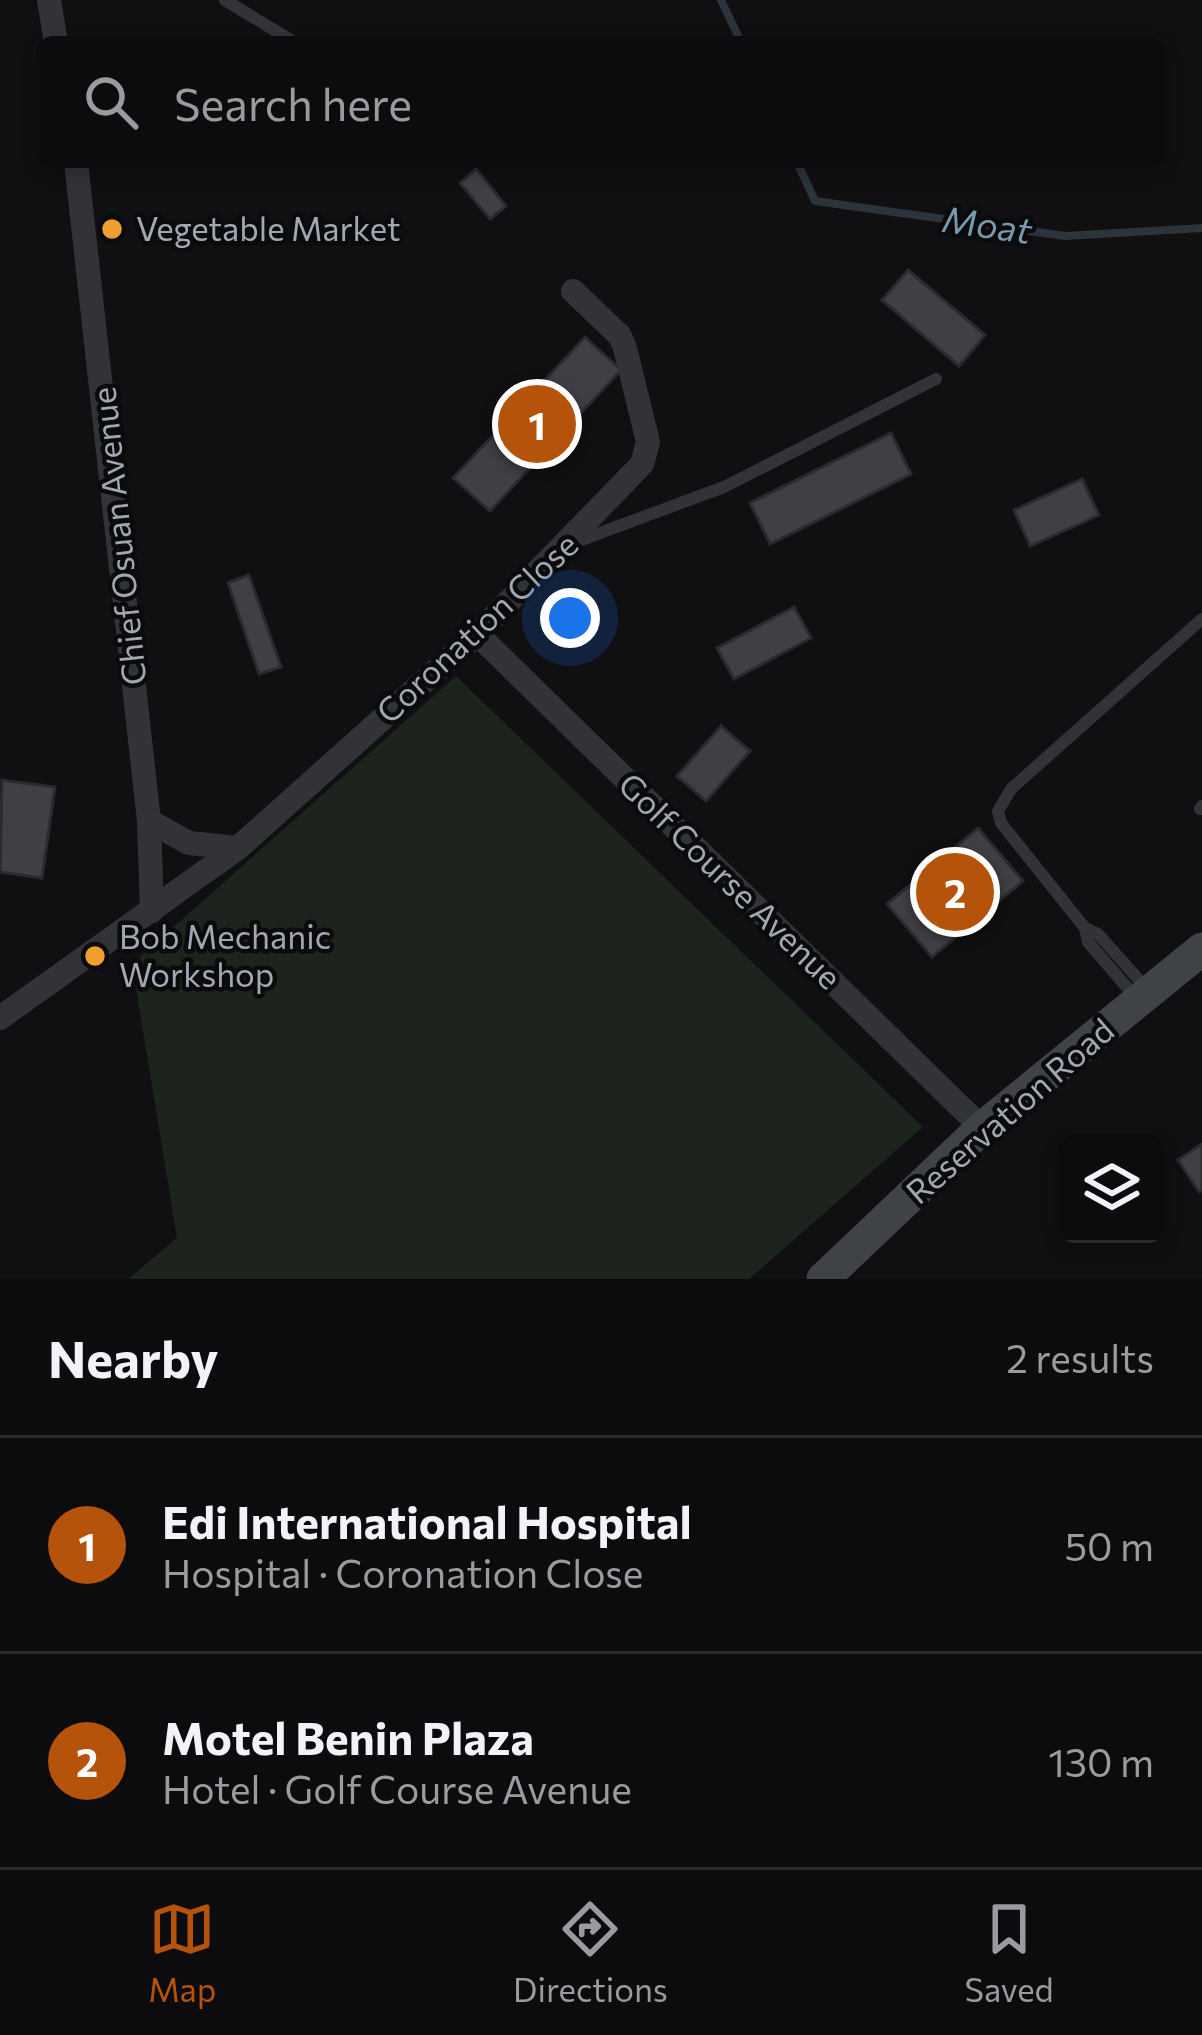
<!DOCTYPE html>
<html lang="en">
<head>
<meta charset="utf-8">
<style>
	:root { --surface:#0c0c0e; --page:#151517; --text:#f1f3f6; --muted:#9a9b9e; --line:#2c2c2e; --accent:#b45309 }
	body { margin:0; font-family:Commissioner,sans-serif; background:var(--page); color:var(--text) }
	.controls { position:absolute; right:36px; bottom:36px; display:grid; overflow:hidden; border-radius:18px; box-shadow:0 6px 18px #0003 }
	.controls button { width:108px; height:108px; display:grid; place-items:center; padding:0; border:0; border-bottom:3px solid var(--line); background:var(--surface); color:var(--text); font:60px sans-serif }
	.you { position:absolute; left:570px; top:618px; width:42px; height:42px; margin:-30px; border:9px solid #fff; border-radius:50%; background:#1a73e8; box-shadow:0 0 0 18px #1a73e833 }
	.badge { display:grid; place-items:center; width:78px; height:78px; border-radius:50%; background:var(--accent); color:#fff; font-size:39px; font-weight:700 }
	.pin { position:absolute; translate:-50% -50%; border:6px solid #fff; box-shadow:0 3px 12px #0006 }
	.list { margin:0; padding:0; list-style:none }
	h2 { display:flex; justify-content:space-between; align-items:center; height:156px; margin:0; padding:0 48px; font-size:51px }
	h2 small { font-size:39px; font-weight:400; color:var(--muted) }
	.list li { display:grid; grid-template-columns:78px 1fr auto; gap:36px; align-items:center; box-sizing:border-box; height:216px; padding:0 48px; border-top:3px solid var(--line) }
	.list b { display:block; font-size:45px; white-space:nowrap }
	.list p { margin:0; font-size:39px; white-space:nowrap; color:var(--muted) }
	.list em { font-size:39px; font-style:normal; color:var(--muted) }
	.icon { flex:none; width:66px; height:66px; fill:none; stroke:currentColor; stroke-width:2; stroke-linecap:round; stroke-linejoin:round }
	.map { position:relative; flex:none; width:1202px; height:1279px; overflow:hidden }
	.search { position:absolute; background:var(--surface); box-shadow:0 6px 18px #0003; left:36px; right:36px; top:36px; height:132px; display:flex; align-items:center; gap:30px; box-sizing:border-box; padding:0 42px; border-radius:18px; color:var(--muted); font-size:45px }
	.sheet { height:588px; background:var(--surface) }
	nav { display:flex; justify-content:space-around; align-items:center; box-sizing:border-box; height:168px; border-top:3px solid var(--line); background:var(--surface); font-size:33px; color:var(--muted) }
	nav a { display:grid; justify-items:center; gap:6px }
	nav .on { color:var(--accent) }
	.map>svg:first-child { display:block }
	.green { fill:#1d241d }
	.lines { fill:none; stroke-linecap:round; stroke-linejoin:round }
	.stream { stroke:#2a343a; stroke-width:8 }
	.building { fill:#3f4045; stroke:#2a2b2e; stroke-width:3 }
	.lane { stroke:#313337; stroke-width:12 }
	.street { stroke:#313337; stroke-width:24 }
	.secondary { stroke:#3f4247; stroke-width:33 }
	.poi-dot { fill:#ee9f2c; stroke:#0b0b0d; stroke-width:4.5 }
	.labels { text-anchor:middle; stroke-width:9; stroke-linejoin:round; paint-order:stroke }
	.poi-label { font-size:33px; fill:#a2a8b2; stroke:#0b0b0d; text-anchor:start }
	.street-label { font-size:33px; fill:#a2a8b2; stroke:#0b0b0d }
	.water-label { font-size:36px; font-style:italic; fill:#7898ae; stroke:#0b0b0d }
</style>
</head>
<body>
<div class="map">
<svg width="1202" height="1279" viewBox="0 0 1202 1279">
	<rect width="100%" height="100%" fill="#101012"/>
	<path class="green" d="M456,676L923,1127L749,1279H128L177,1238L132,964Z"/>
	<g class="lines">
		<g class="stream">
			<path d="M721,0L741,42"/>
			<path d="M797,162L815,201L1065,236L1202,228"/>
		</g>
	</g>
	<g class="building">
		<path d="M476,169L506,206L490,219L460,183Z"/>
		<path d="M908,270L985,335L959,366L882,300Z"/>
		<path d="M585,337L621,370L490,511L453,478Z"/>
		<path d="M891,433L911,474L770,544L750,503Z"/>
		<path d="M1082,479L1099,515L1030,546L1014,510Z"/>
		<path d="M249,575L281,667L259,674L228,583Z"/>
		<path d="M794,607L811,638L734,679L717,648Z"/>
		<path d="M721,726L750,751L706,801L677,776Z"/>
		<path d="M2,780L55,787L42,878L0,872Z"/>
		<path d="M978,828L1023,881L932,957L887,904Z"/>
		<path d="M1202,1144V1190L1199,1192L1178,1160Z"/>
	</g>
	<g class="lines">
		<g class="lane">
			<path d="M225,0L294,42"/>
			<path d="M573,543L724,487L936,379"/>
			<path d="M1200,809L1202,806"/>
			<path d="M1085,928L1088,942L1137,999"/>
			<path d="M1149,991L1098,934L1085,928L1001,823L998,811L1011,789L1202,619"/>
		</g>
		<g class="street">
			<path d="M49,0L56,42"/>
			<path d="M76,162L149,821L152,911"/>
			<path d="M477,634L982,1128"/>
			<path d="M149,821L189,843L238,848"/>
			<path d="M0,1018L238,848L477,634L642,464L648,442L625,348L620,336L573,291"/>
		</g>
		<path class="secondary" d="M823,1279L982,1128L1202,949"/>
	</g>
	<g class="poi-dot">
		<circle cx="112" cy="229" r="12"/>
		<circle cx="95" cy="956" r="12"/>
	</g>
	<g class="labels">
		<g class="poi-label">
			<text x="136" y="241">Vegetable Market</text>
			<text x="119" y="949">Bob Mechanic<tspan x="119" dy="38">Workshop</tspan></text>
		</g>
		<g class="street-label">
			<text transform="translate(119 536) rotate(-96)" y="12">Chief Osuan Avenue</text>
			<text transform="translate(477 628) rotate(-43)" y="12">Coronation Close</text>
			<text transform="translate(730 881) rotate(44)" y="12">Golf Course Avenue</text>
			<text transform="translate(1010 1111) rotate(-41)" y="12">Reservation Road</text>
		</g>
		<g class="water-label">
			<text transform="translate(987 225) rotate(8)" y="13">Moat</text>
		</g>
	</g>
</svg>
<div class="controls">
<button><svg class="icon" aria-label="layers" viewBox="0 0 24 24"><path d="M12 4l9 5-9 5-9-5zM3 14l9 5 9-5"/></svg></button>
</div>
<div class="you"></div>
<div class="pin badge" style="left:537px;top:424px">1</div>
<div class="pin badge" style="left:955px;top:892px">2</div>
<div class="search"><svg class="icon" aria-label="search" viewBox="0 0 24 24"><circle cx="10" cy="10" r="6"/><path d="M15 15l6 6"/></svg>Search here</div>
</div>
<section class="sheet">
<h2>Nearby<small>2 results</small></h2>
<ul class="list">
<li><span class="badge">1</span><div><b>Edi International Hospital</b><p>Hospital · Coronation Close</p></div><em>50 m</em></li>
<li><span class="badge">2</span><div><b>Motel Benin Plaza</b><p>Hotel · Golf Course Avenue</p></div><em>130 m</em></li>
</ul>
</section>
<nav>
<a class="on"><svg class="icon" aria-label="map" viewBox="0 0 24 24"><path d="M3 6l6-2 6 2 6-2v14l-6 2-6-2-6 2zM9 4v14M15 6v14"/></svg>Map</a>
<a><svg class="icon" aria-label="directions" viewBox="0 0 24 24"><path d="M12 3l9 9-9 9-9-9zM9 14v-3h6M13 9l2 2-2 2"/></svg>Directions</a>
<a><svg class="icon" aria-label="saved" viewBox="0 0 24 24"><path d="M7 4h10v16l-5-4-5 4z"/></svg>Saved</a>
</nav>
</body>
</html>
